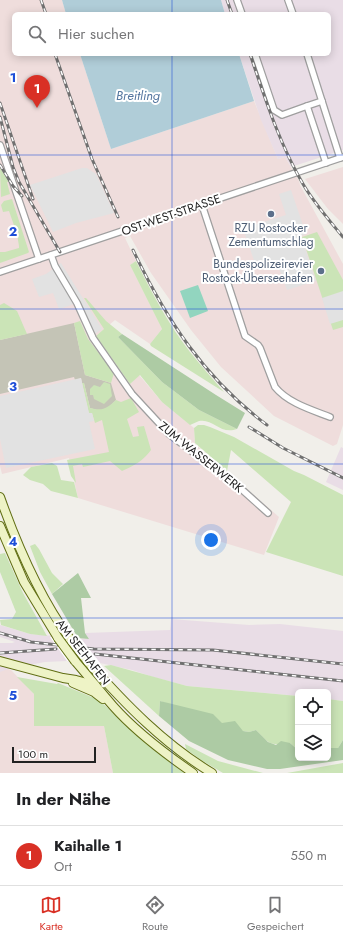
<!DOCTYPE html>
<html lang="de">
<head>
<meta charset="utf-8">
<style>
	:root { --surface:#fff; --page:#f6f6f6; --text:#202124; --muted:#757577; --line:#e0e0e0; --accent:#d93025 }
	body { margin:0; font-family:Jost,sans-serif; background:var(--page); color:var(--text) }
	.controls { position:absolute; right:12px; bottom:12px; display:grid; overflow:hidden; border-radius:6px; box-shadow:0 2px 10px #0003 }
	.controls button { width:36px; height:36px; display:grid; place-items:center; padding:0; border:0; border-bottom:1px solid var(--line); background:var(--surface); color:var(--text); font:20px sans-serif }
	.scale { position:absolute; left:12px; bottom:10px; width:84px; box-sizing:border-box; padding-left:4px; border:2px solid #222; border-top:0; font-size:11px; line-height:14px; white-space:nowrap; color:#222; -webkit-text-stroke:3px #fff; paint-order:stroke }
	.you { position:absolute; left:211px; top:540px; width:14px; height:14px; margin:-10px; border:3px solid #fff; border-radius:50%; background:#1a73e8; box-shadow:0 0 0 6px #1a73e833 }
	.badge { display:grid; place-items:center; width:26px; height:26px; border-radius:50%; background:var(--accent); color:#fff; font-size:13px; font-weight:700 }
	.pin { position:absolute; translate:-50% -33px; filter:drop-shadow(0 1px 2px #0008) }
	.pin::after { content:''; position:absolute; top:21px; width:14px; height:12px; background:inherit; clip-path:polygon(0 0,100% 0,50% 100%) }
	.list { margin:0; padding:0; list-style:none }
	h2 { display:flex; justify-content:space-between; align-items:center; height:52px; margin:0; padding:0 16px; font-size:17px }
	h2 small { font-size:13px; font-weight:400; color:var(--muted) }
	.list li { display:grid; grid-template-columns:26px 1fr auto; gap:12px; align-items:center; box-sizing:border-box; height:60px; padding:0 16px; border-top:1px solid var(--line) }
	.list b { display:block; font-size:15px; white-space:nowrap }
	.list p { margin:0; font-size:13px; white-space:nowrap; color:var(--muted) }
	.list em { font-size:13px; font-style:normal; color:var(--muted) }
	.icon { flex:none; width:22px; height:22px; fill:none; stroke:currentColor; stroke-width:2; stroke-linecap:round; stroke-linejoin:round }
	.map { position:relative; flex:none; width:343px; height:773px; overflow:hidden }
	.search { position:absolute; background:var(--surface); box-shadow:0 2px 10px #0003; left:12px; right:12px; top:12px; height:44px; display:flex; align-items:center; gap:10px; box-sizing:border-box; padding:0 14px; border-radius:6px; color:var(--muted); font-size:15px }
	.sheet { height:112px; background:var(--surface) }
	nav { display:flex; justify-content:space-around; align-items:center; box-sizing:border-box; height:56px; border-top:1px solid var(--line); background:var(--surface); font-size:11px; color:var(--muted) }
	nav a { display:grid; justify-items:center; gap:2px }
	nav .on { color:var(--accent) }
	.map>svg:first-child { display:block }
	.commercial { fill:#efdddc }
	.industrial { fill:#e9dde6 }
	.construction { fill:#c4c4b6 }
	.grass { fill:#cbe4b7 }
	.forest { fill:#adcba4 }
	.pitch { fill:#92d5bf }
	.parking { fill:#e2e2e2 }
	.water { fill:#b0cdd8 }
	.pier { fill:#fff }
	.lines { fill:none; stroke-linecap:round; stroke-linejoin:round }
	.street-casing { stroke:#9f9f9f; stroke-width:8 }
	.secondary-casing { stroke:#606e13; stroke-width:10 }
	.street { stroke:#fff; stroke-width:5.5 }
	.secondary { stroke:#eef3c6; stroke-width:8 }
	.rail-casing { stroke:#707070; stroke-width:3 }
	.rail { stroke:#fff; stroke-width:1.5; stroke-dasharray:4.5; stroke-linecap:butt }
	.secondary-bridge-casing { stroke:#606e13; stroke-width:10; stroke-linecap:butt }
	.secondary-bridge { stroke:#eef3c6; stroke-width:8 }
	.grid { fill:none; stroke:#1d4ed8; stroke-width:1; stroke-opacity:0.55 }
	.service-dot { fill:#5c6f8a; stroke:#fff; stroke-width:1.5 }
	.labels { text-anchor:middle; stroke-width:4; stroke-linejoin:round; paint-order:stroke }
	.street-label { font-size:12px; fill:#222; stroke:#fff }
	.service-label { font-size:12px; fill:#4e5e75; stroke:#fff }
	.water-label { font-size:13px; font-style:italic; fill:#5577a0; stroke:#fff }
	.grid-label { font-size:13px; text-anchor:middle; font-weight:bold; fill:#1d4ed8; stroke:#fff; stroke-width:4; stroke-linejoin:round; paint-order:stroke }
</style>
</head>
<body>
<div class="map">
<svg width="343" height="773" viewBox="0 0 343 773">
	<rect width="100%" height="100%" fill="#f1efea"/>
	<g class="commercial">
		<path d="M0,0H62L66,14H14V54H80L111,149L254,101L278,159L285,157L299,181L300,185L343,264V425L337,444L333,446L274,416L221,367L191,330L151,273L130,236L125,238L136,261L130,265L162,329L150,344L115,320L96,336L130,384L139,375L162,402L194,428L195,444L279,517L264,555L78,498L69,458L2,474L0,466Z"/>
		<path d="M343,167V224L328,209L305,179Z"/>
		<path d="M0,667L11,670L34,694V726H104L113,773H0Z"/>
	</g>
	<g class="industrial">
		<path d="M221,0H343V150L291,167L285,157L278,159L261,120L239,54H329V14H225Z"/>
		<path d="M341,447L343,448V490L326,482Z"/>
		<path d="M171,619L249,625L280,624L343,631V701L328,699V692H298V696L187,686L153,677L132,670L100,663L67,661L45,662L8,669L0,672V643H12L15,642L0,637V625L30,634L89,639L85,633L170,630Z"/>
	</g>
	<path class="construction" d="M74,323L85,375L111,383L116,400L109,407L100,411L90,408L84,383H82L81,378L75,380L74,377L0,394V340Z"/>
	<g class="grass">
		<path d="M0,168L9,182H7L10,194L1,197Z"/>
		<path d="M12,199L29,252L28,253L0,263V252H5L19,248V246L17,234L9,211L3,212L1,205L4,201Z"/>
		<path d="M317,232L343,280V327L333,330L302,237Z"/>
		<path d="M136,261C152,293 168,324 190,352C201,366 213,379 224,392L151,346L150,344L162,329L130,265Z"/>
		<path d="M84,298H86L106,321L122,334L118,337L162,382L199,410L237,429C220,435 213,418 199,421C196,422 193,424 190,425L162,402L140,375L130,384L96,336L104,329Z"/>
		<path d="M4,303L17,311L27,334L0,340V305Z"/>
		<path d="M80,321L88,339L114,373L111,383L85,375L74,323Z"/>
		<path d="M104,382L110,384L112,396L104,404L94,399L93,395H90V389L94,385L100,387Z"/>
		<path d="M82,383H84L90,408C103,411 106,409 116,400L121,402L131,398L139,412L127,419L133,437L139,436L137,427L144,426L151,450C144,460 134,466 122,471L110,461L83,467L82,464L73,466L76,483L71,476L67,460L109,452L102,420L95,423L92,413L89,414Z"/>
		<path d="M198,425H204L210,427L234,437L294,471L304,475L343,495V576L266,552L291,502L231,450L227,471L195,443L194,428Z"/>
		<path d="M52,463L57,466L61,480L74,482L78,498L51,491L43,484L30,480L23,475L31,467Z"/>
		<path d="M35,544L39,549L52,573L63,584L52,594L40,572L30,546Z"/>
		<path d="M5,553L23,593L47,636L30,634L1,625L0,620L12,619L16,612L0,572V554Z"/>
		<path d="M111,665L187,686L298,696V750L290,743C270,746 269,744 256,730L249,732L243,731L160,701L159,716L104,666Z"/>
		<path d="M17,677L57,684L58,683L99,700L150,747L184,773H113L104,726H34V694Z"/>
		<path d="M328,699L343,701V740L338,748H328Z"/>
		<path d="M185,744L218,761L263,773H223L201,760L186,749Z"/>
		<path d="M343,763V773H287Z"/>
	</g>
	<g class="forest">
		<path d="M122,334L216,395L245,413L237,429L199,410L162,382L118,337Z"/>
		<path d="M78,573L91,598H81L85,633L89,639L78,638L52,594Z"/>
		<path d="M160,701L213,714L222,723L235,721L243,731L249,732L256,730L268,742L276,745L281,741L290,743L298,750V758H328V748H338L343,740V760L280,769H267L228,760L189,741L159,716Z"/>
	</g>
	<path class="pitch" d="M198,285L208,311L190,318L180,291Z"/>
	<g class="parking">
		<path d="M82,168H87L96,174L114,213L76,223L53,232L30,185Z"/>
		<path d="M291,190L306,234L301,236L316,281L287,290L277,263L257,269L243,229L246,228L247,232L252,230L251,226L286,215L279,194Z"/>
		<path d="M61,263L102,329L92,336L77,303L59,309L53,293L39,297L32,279L46,274Z"/>
		<path d="M343,291V320L330,324L322,298Z"/>
		<path d="M81,378L89,413H92L94,421L89,422L95,449L6,468L0,439V396Z"/>
	</g>
	<g class="water">
		<path d="M62,0H221L225,14H66Z"/>
		<path d="M80,54H239L254,101L111,149Z"/>
	</g>
	<path class="pier" d="M50,637L82,640L100,663L67,661Z"/>
	<g class="lines">
		<defs>
			<g id="street">
				<path d="M237,0L242,14"/>
				<path d="M288,0L293,14"/>
				<path d="M255,54L274,110L282,115L307,106L326,163"/>
				<path d="M307,54L340,158"/>
				<path d="M307,106L322,101"/>
				<path d="M0,145L39,259"/>
				<path d="M202,205L245,336L258,345L260,348L275,387C288,403 312,410 330,417"/>
				<path d="M51,255L55,266L77,303L93,338L132,394L169,434L239,487L268,513"/>
				<path d="M0,272L343,157"/>
			</g>
			<g id="secondary">
				<path d="M0,497C17,545 40,598 70,639"/>
				<path d="M0,526L24,582L58,638"/>
				<path d="M0,661L63,678L76,680L95,685"/>
				<path d="M75,661C88,676 100,691 113,706C136,732 164,753 193,773"/>
				<path d="M88,662C125,704 164,744 212,773"/>
				<path d="M73,683L94,692L103,699"/>
			</g>
		</defs>
		<use href="#street" class="street-casing"/>
		<use href="#secondary" class="secondary-casing"/>
		<use href="#street" class="street"/>
		<use href="#secondary" class="secondary"/>
		<defs>
			<g id="rail">
				<path d="M41,0L46,14"/>
				<path d="M227,0L232,14"/>
				<path d="M55,54L92,159L118,217"/>
				<path d="M250,54C265,98 279,143 303,184C314,203 329,220 343,237"/>
				<path d="M0,103L33,199"/>
				<path d="M0,117L13,167L19,182L60,252"/>
				<path d="M0,165L13,186L22,196"/>
				<path d="M133,250C166,319 204,378 267,425"/>
				<path d="M249,427L283,448L343,478"/>
				<path d="M0,633L31,642L94,649L213,650L343,664"/>
				<path d="M0,653L56,649"/>
				<path d="M95,654L343,681"/>
			</g>
		</defs>
		<use href="#rail" class="rail-casing"/>
		<use href="#rail" class="rail"/>
		<defs>
			<g id="secondary-bridge">
				<path d="M58,638L75,661"/>
				<path d="M70,639L88,662"/>
			</g>
		</defs>
		<use href="#secondary-bridge" class="secondary-bridge-casing"/>
		<use href="#secondary-bridge" class="secondary-bridge"/>
	</g>
	<path class="grid" d="M172,0V14M172,54V773M0,155H343M0,309H343M0,464H343M0,618H343"/>
	<g class="service-dot">
		<circle cx="271" cy="214" r="4"/>
		<circle cx="321" cy="271" r="4"/>
	</g>
	<g class="labels">
		<g class="street-label">
			<text transform="translate(171 215) rotate(-19)" y="4">OST-WEST-STRASSE</text>
			<text transform="translate(201 457) rotate(39)" y="4">ZUM WASSERWERK</text>
			<text transform="translate(83 652) rotate(52)" y="4">AM SEEHAFEN</text>
		</g>
		<g class="service-label">
			<text x="271" y="232">RZU Rostocker<tspan x="271" dy="14">Zementumschlag</tspan></text>
			<text x="313" y="268" text-anchor="end">Bundespolizeirevier<tspan x="313" dy="14">Rostock-Überseehafen</tspan></text>
		</g>
		<g class="water-label">
			<text x="138" y="100">Breitling</text>
		</g>
	</g>
	<g class="grid-label">
		<text x="13" y="82">1</text>
		<text x="13" y="236">2</text>
		<text x="13" y="391">3</text>
		<text x="13" y="546">4</text>
		<text x="13" y="700">5</text>
	</g>
</svg>
<div class="controls">
<button><svg class="icon" aria-label="locate" viewBox="0 0 24 24"><circle cx="12" cy="12" r="6"/><path d="M12 2v4M12 18v4M2 12h4M18 12h4"/></svg></button>
<button><svg class="icon" aria-label="layers" viewBox="0 0 24 24"><path d="M12 4l9 5-9 5-9-5zM3 14l9 5 9-5"/></svg></button>
</div>
<div class="scale">100 m</div>
<div class="you"></div>
<div class="pin badge" style="left:37px;top:108px">1</div>
<div class="search"><svg class="icon" aria-label="search" viewBox="0 0 24 24"><circle cx="10" cy="10" r="6"/><path d="M15 15l6 6"/></svg>Hier suchen</div>
</div>
<section class="sheet">
<h2>In der Nähe<small></small></h2>
<ul class="list">
<li><span class="badge">1</span><div><b>Kaihalle 1</b><p>Ort</p></div><em>550 m</em></li>
</ul>
</section>
<nav>
<a class="on"><svg class="icon" aria-label="map" viewBox="0 0 24 24"><path d="M3 6l6-2 6 2 6-2v14l-6 2-6-2-6 2zM9 4v14M15 6v14"/></svg>Karte</a>
<a><svg class="icon" aria-label="directions" viewBox="0 0 24 24"><path d="M12 3l9 9-9 9-9-9zM9 14v-3h6M13 9l2 2-2 2"/></svg>Route</a>
<a><svg class="icon" aria-label="saved" viewBox="0 0 24 24"><path d="M7 4h10v16l-5-4-5 4z"/></svg>Gespeichert</a>
</nav>
</body>
</html>
